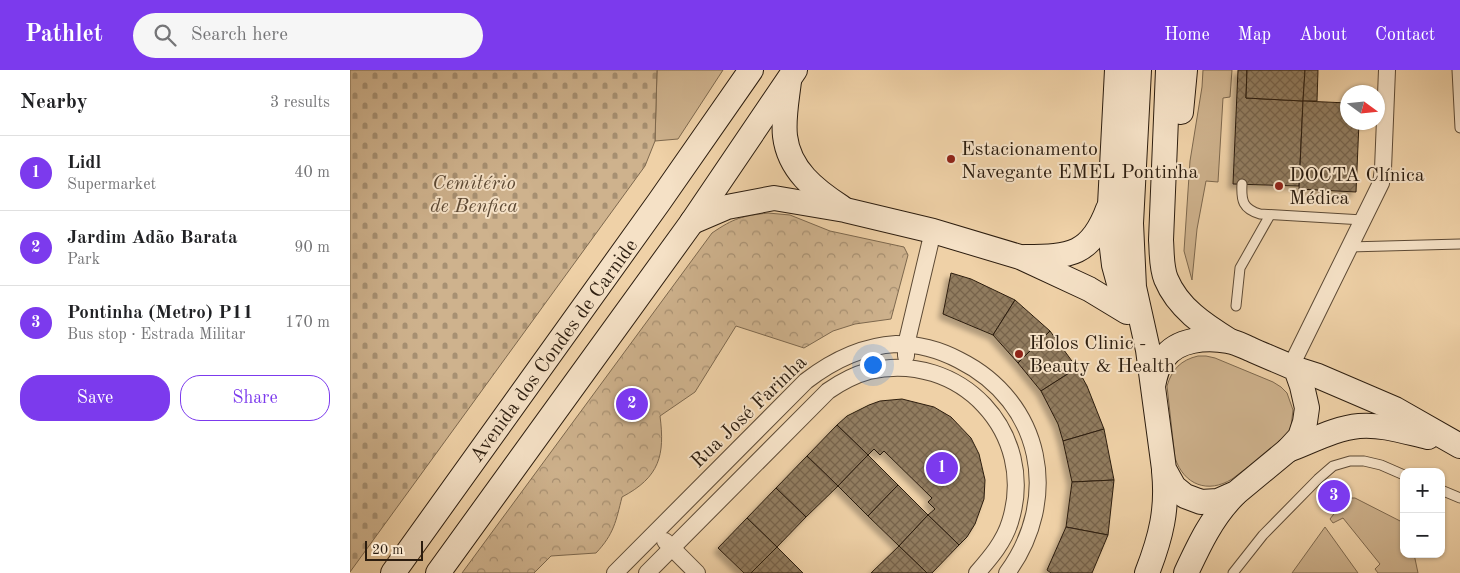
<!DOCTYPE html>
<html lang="en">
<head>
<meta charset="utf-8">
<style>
	:root { --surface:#fff; --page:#f6f6f6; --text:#202124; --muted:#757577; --line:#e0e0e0; --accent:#7c3aed }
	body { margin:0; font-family:"Old Standard TT",serif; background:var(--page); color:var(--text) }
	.controls { position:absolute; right:15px; bottom:15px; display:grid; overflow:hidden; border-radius:10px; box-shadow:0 1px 4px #0004 }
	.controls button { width:45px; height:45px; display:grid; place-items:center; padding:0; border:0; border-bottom:1px solid var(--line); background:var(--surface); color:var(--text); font:25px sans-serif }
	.compass { position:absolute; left:990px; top:15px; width:45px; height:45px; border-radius:50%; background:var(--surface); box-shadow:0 1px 4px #0004; rotate:105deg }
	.scale { position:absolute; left:15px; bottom:12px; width:58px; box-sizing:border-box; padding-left:5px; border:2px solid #2c1d0f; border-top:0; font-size:14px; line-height:18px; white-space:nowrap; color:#2c1d0f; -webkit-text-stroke:4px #f5e1c6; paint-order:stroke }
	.you { position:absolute; left:522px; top:294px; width:18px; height:18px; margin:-12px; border:4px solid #fff; border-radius:50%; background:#1a73e8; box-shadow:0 0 0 8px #1a73e833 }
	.badge { display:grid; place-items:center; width:32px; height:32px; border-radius:50%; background:var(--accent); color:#fff; font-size:16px; font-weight:700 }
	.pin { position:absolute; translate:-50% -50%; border:2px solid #fff; box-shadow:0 1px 5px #0006 }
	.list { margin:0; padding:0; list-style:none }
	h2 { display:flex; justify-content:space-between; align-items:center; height:65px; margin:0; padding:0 20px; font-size:21px }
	h2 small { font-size:16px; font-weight:400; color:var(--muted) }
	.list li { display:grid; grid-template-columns:32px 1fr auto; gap:15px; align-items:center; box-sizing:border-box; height:75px; padding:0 20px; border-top:1px solid var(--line) }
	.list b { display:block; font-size:19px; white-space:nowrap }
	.list p { margin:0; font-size:16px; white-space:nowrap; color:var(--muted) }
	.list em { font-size:16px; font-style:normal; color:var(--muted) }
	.actions { display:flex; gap:10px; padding:15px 20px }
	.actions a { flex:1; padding:11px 0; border:1px solid var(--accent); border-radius:20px; text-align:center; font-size:18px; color:var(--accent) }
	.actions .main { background:var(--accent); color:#fff }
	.icon { flex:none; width:28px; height:28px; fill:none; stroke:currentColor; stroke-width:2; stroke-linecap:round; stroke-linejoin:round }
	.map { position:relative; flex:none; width:1110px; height:503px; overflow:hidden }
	header { display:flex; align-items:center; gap:30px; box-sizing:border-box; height:70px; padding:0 25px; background:var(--accent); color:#fff }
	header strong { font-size:24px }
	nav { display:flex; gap:28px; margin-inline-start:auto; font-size:18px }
	.search { width:350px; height:45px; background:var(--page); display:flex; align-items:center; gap:12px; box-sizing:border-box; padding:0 18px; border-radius:28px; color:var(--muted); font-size:19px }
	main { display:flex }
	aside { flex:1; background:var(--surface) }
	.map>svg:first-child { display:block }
	.grass { fill:#ceb28d; stroke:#7d684e }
	.cemetery { fill:url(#cemetery-stones); stroke:#7d684e }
	.park { fill:url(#park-crowns); stroke:#7d684e }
	.building { fill:url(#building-cross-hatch); stroke:#2c1d0f; filter:url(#shadow) }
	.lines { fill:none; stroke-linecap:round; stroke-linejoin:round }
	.lane-casing { stroke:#5d4a35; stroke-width:11 }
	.street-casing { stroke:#5d4a35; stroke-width:18 }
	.secondary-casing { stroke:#2c1d0f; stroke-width:26 }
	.lane { stroke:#f5e1c6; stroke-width:9 }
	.street { stroke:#f5e1c6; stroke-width:16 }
	.secondary { stroke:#f5e1c6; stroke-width:24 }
	.poi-dot { fill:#8f2418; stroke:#f5e1c6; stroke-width:2 }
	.labels { text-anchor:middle; stroke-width:4; stroke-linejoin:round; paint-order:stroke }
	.poi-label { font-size:20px; fill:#2c1d0f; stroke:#f5e1c6; text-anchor:start }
	.park-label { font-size:20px; font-style:italic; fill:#5d4a35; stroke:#f5e1c6 }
	.street-label { font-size:20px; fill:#2c1d0f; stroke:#f5e1c6 }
</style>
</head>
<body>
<header>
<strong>Pathlet</strong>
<div class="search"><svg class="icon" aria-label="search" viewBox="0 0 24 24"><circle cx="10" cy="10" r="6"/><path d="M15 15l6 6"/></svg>Search here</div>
<nav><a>Home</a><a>Map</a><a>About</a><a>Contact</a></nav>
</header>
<main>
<aside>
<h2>Nearby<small>3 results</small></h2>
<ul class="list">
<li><span class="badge">1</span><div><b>Lidl</b><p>Supermarket</p></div><em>40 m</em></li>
<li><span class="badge">2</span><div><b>Jardim Adão Barata</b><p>Park</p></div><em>90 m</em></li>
<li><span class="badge">3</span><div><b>Pontinha (Metro) P11</b><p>Bus stop · Estrada Militar</p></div><em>170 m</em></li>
</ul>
<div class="actions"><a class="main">Save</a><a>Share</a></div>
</aside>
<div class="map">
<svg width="1110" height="503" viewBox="0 0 1110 503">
	<defs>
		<pattern id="cemetery-stones" width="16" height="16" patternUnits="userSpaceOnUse" patternTransform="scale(1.25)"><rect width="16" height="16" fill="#ceb28d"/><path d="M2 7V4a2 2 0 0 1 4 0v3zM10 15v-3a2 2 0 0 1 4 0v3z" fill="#a79072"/></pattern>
		<pattern id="park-crowns" width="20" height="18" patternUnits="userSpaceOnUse" patternTransform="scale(1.25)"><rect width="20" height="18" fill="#ceb28d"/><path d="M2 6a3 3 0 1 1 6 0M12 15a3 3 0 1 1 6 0" fill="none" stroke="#a79072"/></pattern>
		<pattern id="building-cross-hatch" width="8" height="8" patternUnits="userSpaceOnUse" patternTransform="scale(1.25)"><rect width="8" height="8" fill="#917b5e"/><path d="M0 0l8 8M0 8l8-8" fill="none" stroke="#77644c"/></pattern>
		<filter id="shadow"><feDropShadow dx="-4.5" dy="4.5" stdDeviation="2.5" flood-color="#0004"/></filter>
	</defs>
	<rect width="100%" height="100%" fill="#efd1a7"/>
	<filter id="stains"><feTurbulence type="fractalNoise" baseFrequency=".004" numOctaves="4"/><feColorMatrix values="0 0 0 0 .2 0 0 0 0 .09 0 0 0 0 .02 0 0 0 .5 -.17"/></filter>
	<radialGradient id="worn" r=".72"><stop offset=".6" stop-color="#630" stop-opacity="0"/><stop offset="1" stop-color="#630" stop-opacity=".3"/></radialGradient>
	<g class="grass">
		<path d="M307,0H373L328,69L305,71Z"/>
		<path d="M853,0H882L880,27L873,28L868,112L856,111L847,159L842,210L834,181L840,91L852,17Z"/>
		<path d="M848,286H856L865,288L923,312L931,317L937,323L943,340L941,357L937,365L931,372L882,409C858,424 834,415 825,388L817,316C822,299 831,290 848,286Z"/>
		<path d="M1000,428H1005L1054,453V484H1064L1068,503H1028L1025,499L1030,494L993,448L983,453L980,449L993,432Z"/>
		<path d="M975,457L1008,503H942Z"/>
	</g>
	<path class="cemetery" d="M0,0H307L305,71L295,96L0,502Z"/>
	<path class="park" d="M418,143L440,145L480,161L554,177L558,185L541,249L505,254L483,261L454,278L386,256L345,322L310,346C315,385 310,407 272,427C266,451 264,464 246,483L201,486L184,503H112L362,163C384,148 392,146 418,143Z"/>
	<g class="building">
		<path d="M888,0H897L896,28L953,31L949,116L883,114Z"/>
		<path d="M897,0H955L953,31L896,28Z"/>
		<path d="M955,0H968L967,31H953Z"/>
		<path d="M953,31L998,33V52H1009L1006,122L949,119Z"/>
		<path d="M601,203L621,209L665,230L643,265L593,244Z"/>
		<path d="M665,230L700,261L668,293L643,265Z"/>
		<path d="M700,261L727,298L691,321L668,293Z"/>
		<path d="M727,298L737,316L754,359L713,371L708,354L691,321Z"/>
		<path d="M552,329L584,337L601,347L621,368L629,384L635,410L634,429L625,454L617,467L609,475L578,445L585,439L578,432L582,428L534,381L530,385L524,379L518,385L487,355L497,346L519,335L530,331Z"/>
		<path d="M487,355L518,385L488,416L457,386Z"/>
		<path d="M754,359L764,410L722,412L713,371Z"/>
		<path d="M518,385L548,415L518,446L488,416Z"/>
		<path d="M457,386L488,416L456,447L426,418Z"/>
		<path d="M764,410L758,465L716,457L722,412Z"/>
		<path d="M548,415L578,445L549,476L518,446Z"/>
		<path d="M426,418L456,447L427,477L397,448Z"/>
		<path d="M578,445L609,475L582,503H577L549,476Z"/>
		<path d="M397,448L427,477L401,503H394L368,478Z"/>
		<path d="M716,457L758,465L742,503H701L697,500Z"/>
		<path d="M549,476L577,503H521Z"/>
		<path d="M427,477L453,503H401Z"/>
	</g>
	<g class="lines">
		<defs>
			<g id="lane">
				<path d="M1107,0L1110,58"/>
				<path d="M892,114C891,131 893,139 910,144L1013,150"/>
				<path d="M999,177L1110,174"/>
				<path d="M886,236L890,198L920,145"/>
				<path d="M1091,420L1110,428"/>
				<path d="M883,503L913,465L968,409L983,396L1000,391H1014L1031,395L1054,405"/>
			</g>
			<g id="street">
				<path d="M556,286V275L583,161"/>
				<path d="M941,296L1031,113L1033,99L1037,0"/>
				<path d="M315,471L347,503"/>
				<path d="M265,503L456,311C482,291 512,276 546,274C567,274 590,280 609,290C693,332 711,429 657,503"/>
				<path d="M297,503L478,321C491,312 504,305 519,301C610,280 688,363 660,452C654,472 640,488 627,503"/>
			</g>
			<g id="secondary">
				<path d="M767,0L760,135L761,170L764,195L776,239"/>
				<path d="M789,0L781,153L784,217L798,280L814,399L824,417L835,426L851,432L868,431L886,423L938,380L950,367L955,352L957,338L952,316L946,299C931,292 915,286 900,279C893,276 886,272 878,271C857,267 827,269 814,288C807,296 805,306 803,316"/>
				<path d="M818,0L811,170C812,182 811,197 816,209C828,238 854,255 880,271"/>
				<path d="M439,11C437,29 433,48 435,66C439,100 465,120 491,137"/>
				<path d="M831,42L835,0"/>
				<path d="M342,152L377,137L424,128L495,140L583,161L670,187L739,219L777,242"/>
				<path d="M675,187C720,187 741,185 758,139"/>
				<path d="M946,299L968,306L1045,339L1110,376"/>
				<path d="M938,380C960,372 985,358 1009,356C1032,354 1056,362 1078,367"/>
				<path d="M43,503L309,132L401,0"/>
				<path d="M88,503L342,152L445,0"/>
				<path d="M797,503C811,467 818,439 814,401"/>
				<path d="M836,503C849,475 862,447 885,424"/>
			</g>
		</defs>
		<use href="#lane" class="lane-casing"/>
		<use href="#street" class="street-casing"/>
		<use href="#secondary" class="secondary-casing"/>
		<use href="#lane" class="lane"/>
		<use href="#street" class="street"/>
		<use href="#secondary" class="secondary"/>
	</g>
	<g class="poi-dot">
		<circle cx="601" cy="89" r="5"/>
		<circle cx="929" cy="116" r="5"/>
		<circle cx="669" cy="284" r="5"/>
	</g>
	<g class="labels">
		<g class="poi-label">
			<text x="611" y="85">Estacionamento<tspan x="611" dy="23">Navegante EMEL Pontinha</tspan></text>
			<text x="939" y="111">DOCTA Clínica<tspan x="939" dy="23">Médica</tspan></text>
			<text x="679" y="279">Holos Clinic -<tspan x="679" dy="23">Beauty &amp; Health</tspan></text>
		</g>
		<g class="park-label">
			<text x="124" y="119">Cemitério<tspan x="124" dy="23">de Benfica</tspan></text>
		</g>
		<g class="street-label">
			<text transform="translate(203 280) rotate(-54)" y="7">Avenida dos Condes de Carnide</text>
			<text transform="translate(398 341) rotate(-44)" y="7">Rua José Farinha</text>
		</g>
	</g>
	<rect width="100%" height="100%" filter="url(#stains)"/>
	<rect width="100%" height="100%" fill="url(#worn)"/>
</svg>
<div class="controls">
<button>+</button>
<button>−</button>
</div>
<svg class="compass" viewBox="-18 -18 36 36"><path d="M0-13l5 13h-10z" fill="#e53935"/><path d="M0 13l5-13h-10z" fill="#757577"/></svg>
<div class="scale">20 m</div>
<div class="you"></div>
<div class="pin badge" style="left:592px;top:398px">1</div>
<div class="pin badge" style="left:282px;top:334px">2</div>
<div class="pin badge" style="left:984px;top:426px">3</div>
</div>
</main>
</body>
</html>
